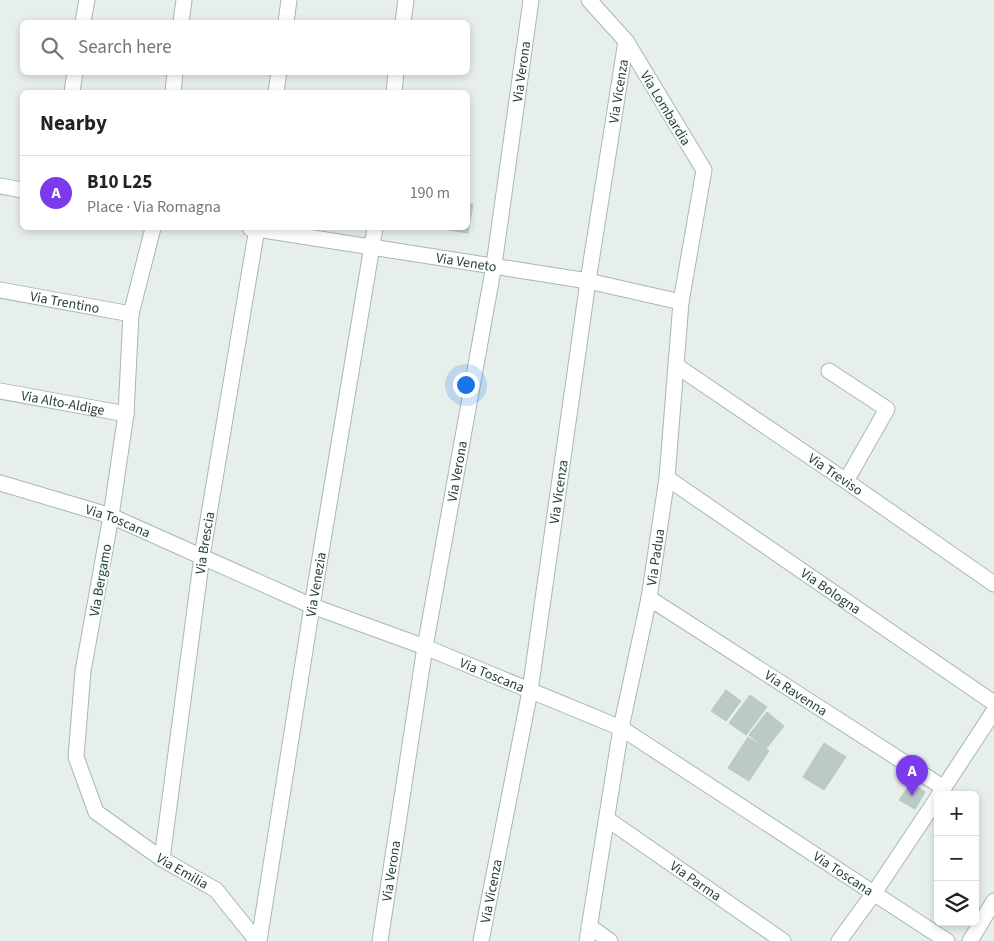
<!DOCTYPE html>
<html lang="en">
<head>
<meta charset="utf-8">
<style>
	:root { --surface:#fff; --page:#f2f2f2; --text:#222; --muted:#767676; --line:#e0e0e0; --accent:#7c3aed }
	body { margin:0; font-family:"Source Sans 3",sans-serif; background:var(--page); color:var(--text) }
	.controls { position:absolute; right:15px; bottom:15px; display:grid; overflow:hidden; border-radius:8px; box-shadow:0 2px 8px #0003 }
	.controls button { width:45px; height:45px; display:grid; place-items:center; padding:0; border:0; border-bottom:1px solid var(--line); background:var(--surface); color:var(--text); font:25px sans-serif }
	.you { position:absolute; left:465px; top:384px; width:18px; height:18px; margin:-12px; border:4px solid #fff; border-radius:50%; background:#1a73e8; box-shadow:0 0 0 8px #1a73e833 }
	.badge { display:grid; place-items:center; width:32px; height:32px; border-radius:50%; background:var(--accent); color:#fff; font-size:16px; font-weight:700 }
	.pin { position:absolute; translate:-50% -41px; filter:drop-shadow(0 1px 2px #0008) }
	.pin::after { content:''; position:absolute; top:26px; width:18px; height:15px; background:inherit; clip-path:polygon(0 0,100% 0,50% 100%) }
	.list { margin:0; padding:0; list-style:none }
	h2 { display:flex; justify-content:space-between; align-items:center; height:65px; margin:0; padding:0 20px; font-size:21px }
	h2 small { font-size:16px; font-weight:400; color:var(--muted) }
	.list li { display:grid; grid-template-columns:32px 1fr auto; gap:15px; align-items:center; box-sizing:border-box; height:75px; padding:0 20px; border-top:1px solid var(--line) }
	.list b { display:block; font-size:19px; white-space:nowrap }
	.list p { margin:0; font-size:16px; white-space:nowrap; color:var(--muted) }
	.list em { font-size:16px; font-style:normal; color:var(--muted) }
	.icon { flex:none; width:28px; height:28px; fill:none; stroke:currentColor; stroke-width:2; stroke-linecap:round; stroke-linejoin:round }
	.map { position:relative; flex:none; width:994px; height:941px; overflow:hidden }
	.search { position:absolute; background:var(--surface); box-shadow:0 2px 8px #0003; left:20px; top:20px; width:450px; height:55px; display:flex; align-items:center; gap:12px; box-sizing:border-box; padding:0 18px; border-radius:8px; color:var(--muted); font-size:19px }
	.panel { position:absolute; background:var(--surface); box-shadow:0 2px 8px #0003; left:20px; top:90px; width:450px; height:140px; border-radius:8px }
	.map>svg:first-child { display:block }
	.building { fill:#bbcac4; stroke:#b8c9c2 }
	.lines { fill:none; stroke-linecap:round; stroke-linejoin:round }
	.minor-casing { stroke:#a8b8b2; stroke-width:17 }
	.minor { stroke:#fff; stroke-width:15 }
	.labels { text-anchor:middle; stroke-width:4.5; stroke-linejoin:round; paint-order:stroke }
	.street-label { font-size:14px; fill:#24423a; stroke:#f7fbf9 }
</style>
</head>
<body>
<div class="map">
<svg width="994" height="941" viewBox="0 0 994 941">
	<rect width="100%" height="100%" fill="#e6efeb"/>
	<g class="building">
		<path d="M468,204H473L468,233L436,228H468Z"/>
		<path d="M726,690L741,701L726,721L711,711Z"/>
		<path d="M750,695L767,707L746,735L729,723Z"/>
		<path d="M767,712L784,726L766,749L749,735Z"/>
		<path d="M748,737L769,751L749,781L728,768Z"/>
		<path d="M824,743L846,757L824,790L803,777Z"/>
		<path d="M911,783L925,792L915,809L899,800Z"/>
	</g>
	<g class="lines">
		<defs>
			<g id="minor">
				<path d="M83,22L87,0"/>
				<path d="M181,22L184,0"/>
				<path d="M286,22L289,0"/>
				<path d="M403,22L406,0"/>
				<path d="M72,92L75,72"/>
				<path d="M173,92L175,72"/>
				<path d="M276,92L279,72"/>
				<path d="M394,92L396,72"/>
				<path d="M0,186L22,190"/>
				<path id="s1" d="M153,228L131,314L126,414L111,516L83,671L76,757L96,812L162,859L216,890L257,941"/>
				<path id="s2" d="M250,228L588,281L681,302"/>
				<path id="s3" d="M0,290L131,314"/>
				<path id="s4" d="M677,366L846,481L994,584"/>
				<path d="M829,371L887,409L846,481"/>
				<path id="s5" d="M0,391L126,414"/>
				<path id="s6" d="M667,478L994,703"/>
				<path id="s7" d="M0,483L111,516L312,606L425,647L621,728L947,941"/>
				<path id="s8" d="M649,598L944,788"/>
				<path d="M939,795L994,711"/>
				<path id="s9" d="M607,819L783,941"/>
				<path id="s10" d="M162,859L202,556L257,228"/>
				<path d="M589,926L610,941"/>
				<path id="s11" d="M259,941L312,606L375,228"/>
				<path id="s12" d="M380,941L425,647L494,265L531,0"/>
				<path id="s13" d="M481,941L530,691L588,281L626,41"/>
				<path id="s14" d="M587,941L621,728L649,598L667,478L681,302L704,170L626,41L589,0"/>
				<path d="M839,941L874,893L938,797"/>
				<path d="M970,941L994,901"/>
			</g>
		</defs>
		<use href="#minor" class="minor-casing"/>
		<use href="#minor" class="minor"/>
	</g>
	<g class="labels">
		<g class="street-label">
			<text dy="5" stroke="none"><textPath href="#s12" startOffset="881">Via Verona</textPath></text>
			<text dy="5" stroke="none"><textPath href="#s13" startOffset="861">Via Vicenza</textPath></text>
			<text transform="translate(666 108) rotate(59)" y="5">Via Lombardia</text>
			<text dy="5" stroke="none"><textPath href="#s2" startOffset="219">Via Veneto</textPath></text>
			<text dy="5" stroke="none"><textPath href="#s3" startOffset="66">Via Trentino</textPath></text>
			<text dy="5" stroke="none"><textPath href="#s5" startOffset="64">Via Alto-Aldige</textPath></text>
			<text dy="5" stroke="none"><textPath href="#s12" startOffset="476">Via Verona</textPath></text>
			<text dy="5" stroke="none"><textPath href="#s4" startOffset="192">Via Treviso</textPath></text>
			<text dy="5" stroke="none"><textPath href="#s13" startOffset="456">Via Vicenza</textPath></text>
			<text dy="5" stroke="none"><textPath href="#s7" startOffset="124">Via Toscana</textPath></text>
			<text dy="5" stroke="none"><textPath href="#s10" startOffset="319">Via Brescia</textPath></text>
			<text dy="5" stroke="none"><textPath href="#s14" startOffset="390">Via Padua</textPath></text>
			<text transform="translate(100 580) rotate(-80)" y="5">Via Bergamo</text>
			<text dy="5" stroke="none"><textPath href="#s11" startOffset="361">Via Venezia</textPath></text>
			<text dy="5" stroke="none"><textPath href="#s6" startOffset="199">Via Bologna</textPath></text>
			<text dy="5" stroke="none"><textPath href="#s7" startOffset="529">Via Toscana</textPath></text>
			<text dy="5" stroke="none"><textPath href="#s8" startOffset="175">Via Ravenna</textPath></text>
			<text dy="5" stroke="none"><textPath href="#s1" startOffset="699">Via Emilia</textPath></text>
			<text dy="5" stroke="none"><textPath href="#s12" startOffset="71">Via Verona</textPath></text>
			<text dy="5" stroke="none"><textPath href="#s7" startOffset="934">Via Toscana</textPath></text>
			<text dy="5" stroke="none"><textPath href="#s9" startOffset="108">Via Parma</textPath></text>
			<text dy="5" stroke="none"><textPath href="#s13" startOffset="51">Via Vicenza</textPath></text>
		</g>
	</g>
</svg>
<div class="controls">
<button>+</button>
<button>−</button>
<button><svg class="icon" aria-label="layers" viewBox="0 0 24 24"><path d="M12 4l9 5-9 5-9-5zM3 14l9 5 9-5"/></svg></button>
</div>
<div class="you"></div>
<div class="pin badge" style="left:912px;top:796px">A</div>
<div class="search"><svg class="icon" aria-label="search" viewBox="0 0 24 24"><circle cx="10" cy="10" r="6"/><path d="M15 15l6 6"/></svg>Search here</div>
<section class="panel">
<h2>Nearby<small></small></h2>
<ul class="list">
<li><span class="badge">A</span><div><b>B10 L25</b><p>Place · Via Romagna</p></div><em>190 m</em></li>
</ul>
</section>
</div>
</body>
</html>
